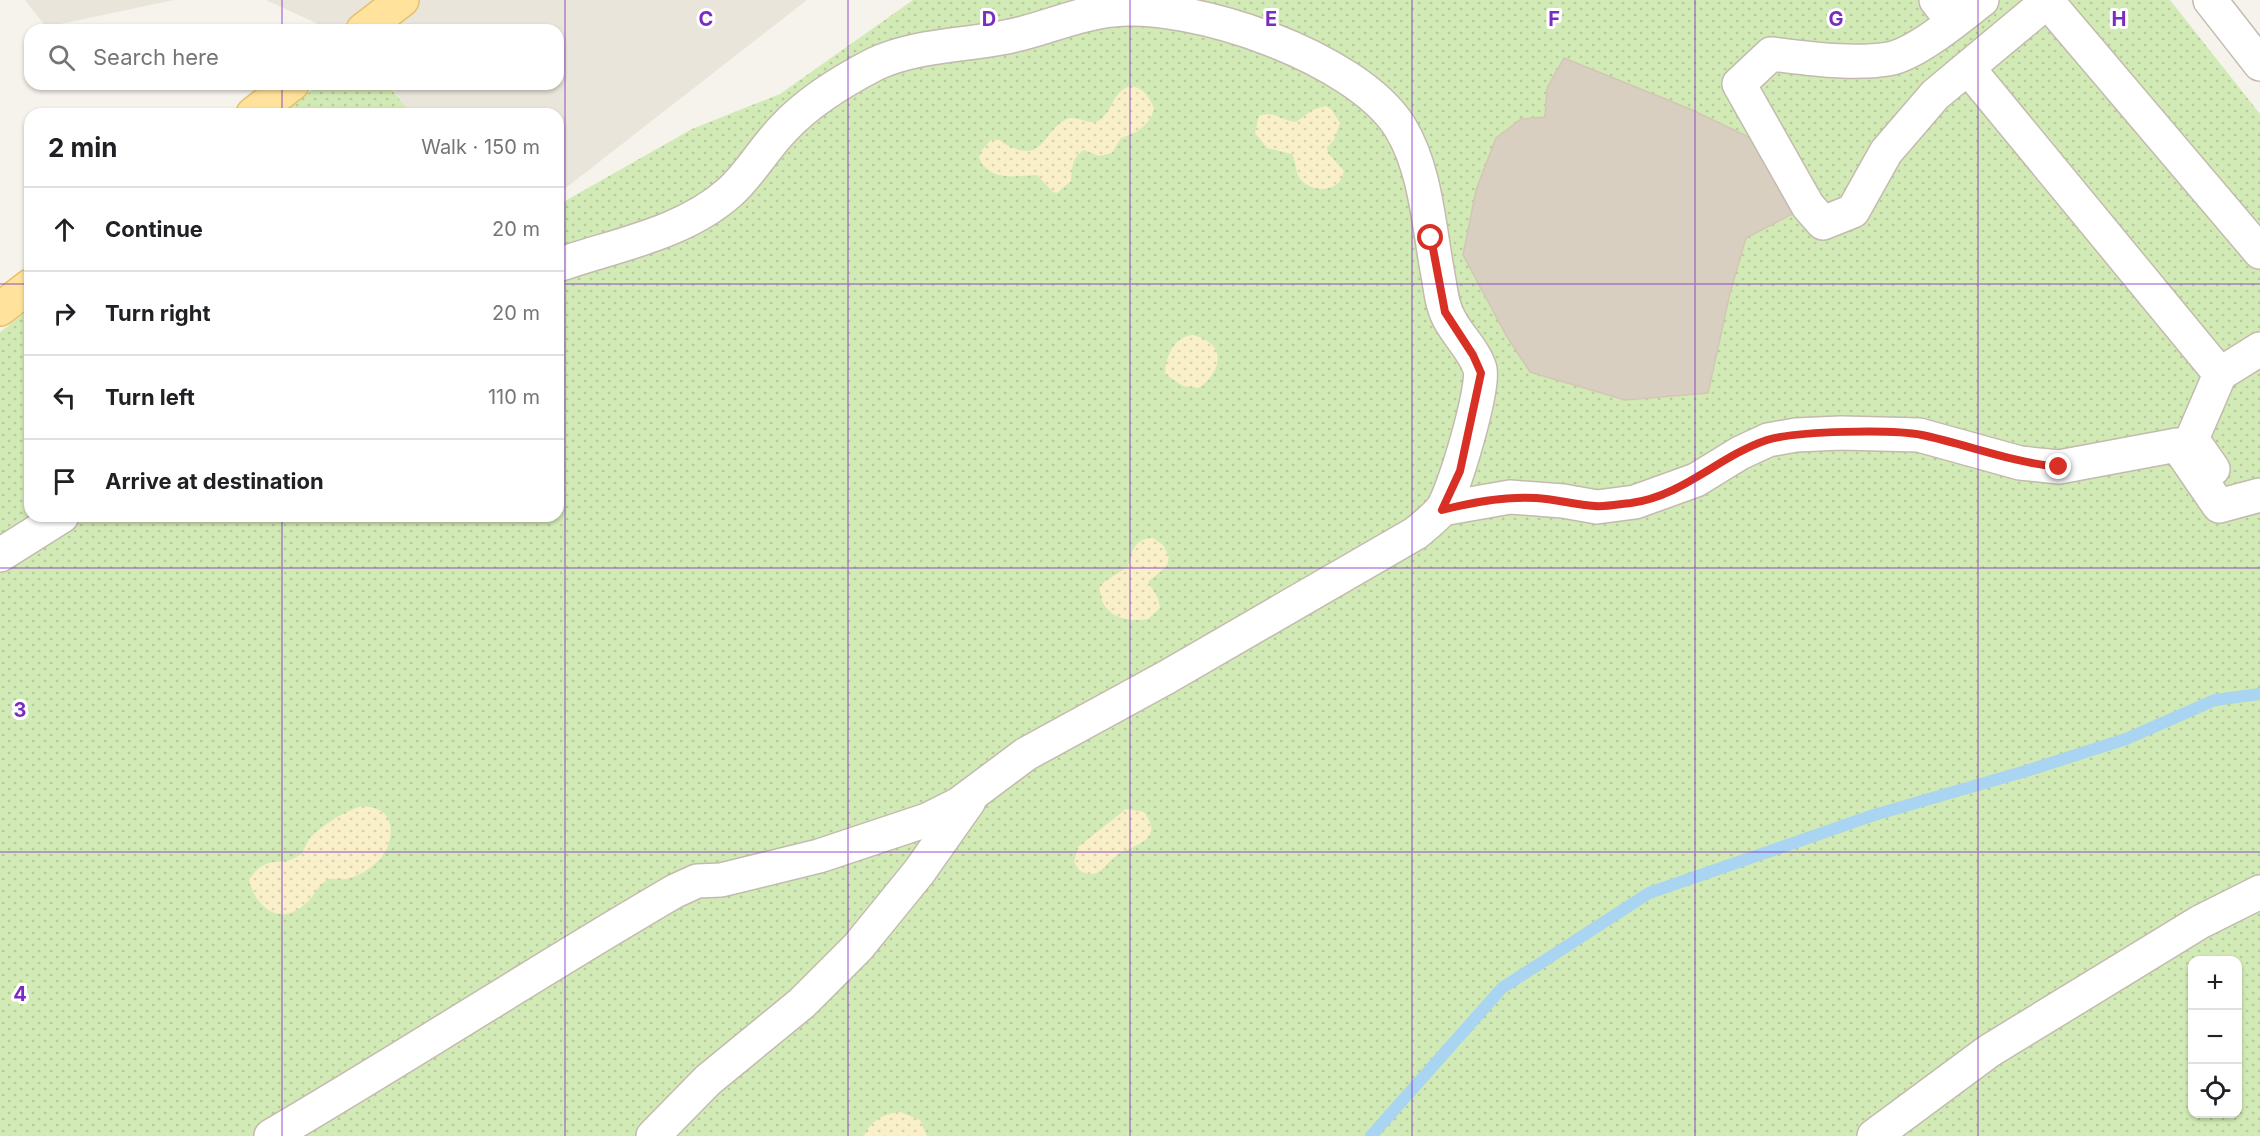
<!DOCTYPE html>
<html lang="en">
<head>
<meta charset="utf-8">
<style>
	:root { --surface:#fff; --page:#f6f6f6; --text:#202124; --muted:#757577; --line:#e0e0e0 }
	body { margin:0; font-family:Inter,sans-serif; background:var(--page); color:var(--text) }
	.controls { position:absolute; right:18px; bottom:18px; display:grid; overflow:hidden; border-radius:12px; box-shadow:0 2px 4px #0004 }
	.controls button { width:54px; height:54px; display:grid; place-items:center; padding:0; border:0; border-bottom:2px solid var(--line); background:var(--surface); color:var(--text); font:30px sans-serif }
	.stop { position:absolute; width:18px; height:18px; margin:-14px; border:4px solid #d93025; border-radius:50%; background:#fff }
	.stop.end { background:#d93025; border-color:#fff; box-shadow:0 2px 6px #0008 }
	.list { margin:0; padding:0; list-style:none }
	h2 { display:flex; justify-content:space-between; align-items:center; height:78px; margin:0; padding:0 24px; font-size:26px }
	h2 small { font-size:20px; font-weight:400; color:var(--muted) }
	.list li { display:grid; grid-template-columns:39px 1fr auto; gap:18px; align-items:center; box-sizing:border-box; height:84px; padding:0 24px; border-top:2px solid var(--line) }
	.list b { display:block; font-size:22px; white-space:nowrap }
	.list em { font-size:20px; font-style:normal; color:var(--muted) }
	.icon { flex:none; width:33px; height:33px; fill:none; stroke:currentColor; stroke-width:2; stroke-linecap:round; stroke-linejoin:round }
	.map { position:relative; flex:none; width:2260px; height:1136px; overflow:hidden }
	.search { position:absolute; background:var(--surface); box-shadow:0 2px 4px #0004; left:24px; top:24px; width:540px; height:66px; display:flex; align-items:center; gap:15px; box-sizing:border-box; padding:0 21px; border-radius:18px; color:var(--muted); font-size:22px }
	.panel { position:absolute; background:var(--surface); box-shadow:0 2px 4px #0004; left:24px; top:108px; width:540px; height:414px; border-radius:18px }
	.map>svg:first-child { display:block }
	.residential { fill:#eae5da }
	.grass { fill:url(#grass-dots); fill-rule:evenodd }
	.sand { fill:url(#sand-dots) }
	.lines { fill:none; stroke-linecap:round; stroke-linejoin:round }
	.stream { stroke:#a9d4f2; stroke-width:12 }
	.building { fill:#d8cfc1; stroke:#d3c7b4; stroke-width:1.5 }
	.minor-casing { stroke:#c2bbae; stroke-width:36 }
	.major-casing { stroke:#e6c16a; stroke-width:36 }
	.minor { stroke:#fff; stroke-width:33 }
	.major { stroke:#ffe39c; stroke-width:33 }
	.route { stroke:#d93025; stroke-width:8 }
	.grid { fill:none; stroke:#7b2cbf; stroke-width:1.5; stroke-opacity:0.55 }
	.grid-label { font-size:20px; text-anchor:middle; font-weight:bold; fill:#7b2cbf; stroke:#fff; stroke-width:6; stroke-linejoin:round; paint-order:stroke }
</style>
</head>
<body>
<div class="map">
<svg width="2260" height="1136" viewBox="0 0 2260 1136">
	<defs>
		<pattern id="grass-dots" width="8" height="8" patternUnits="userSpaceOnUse" patternTransform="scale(1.5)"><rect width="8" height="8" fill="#d2eab5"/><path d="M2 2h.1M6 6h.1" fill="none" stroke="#b6ca9c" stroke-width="1.8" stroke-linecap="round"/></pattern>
		<pattern id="sand-dots" width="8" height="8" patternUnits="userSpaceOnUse" patternTransform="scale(1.5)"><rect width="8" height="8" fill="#f9efc9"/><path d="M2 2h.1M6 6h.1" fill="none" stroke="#d7cead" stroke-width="1.8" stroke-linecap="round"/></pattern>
	</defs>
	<rect width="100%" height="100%" fill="#f6f3ec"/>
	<g class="residential">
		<path d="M25,0H174L46,27Z"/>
		<path d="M266,0H807L558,194V114H411L387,84H558V30H331Z"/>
	</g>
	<g class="grass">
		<path d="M913,0H2170L2260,114V1136H0V332L30,309V516H558V205L692,129L780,94ZM2192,960H2238V1114H2192Z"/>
		<path d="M320,84H387L411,114H281Z"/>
	</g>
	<g class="sand">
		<path d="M1132,86C1145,89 1150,98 1154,109C1148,127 1138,132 1121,138L1112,153L1099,156L1084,150C1072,157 1072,168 1071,181L1057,193L1053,192L1037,175C1015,176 988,182 979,157L982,150L991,140H1000C1005,145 1010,146 1016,149C1045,159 1045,128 1067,119C1077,115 1089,126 1098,121C1114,112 1111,90 1132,86Z"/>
		<path d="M1326,106L1331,109L1340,123L1334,140L1327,147L1328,153L1344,171C1340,194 1310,194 1299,177C1295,170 1296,161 1292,154L1267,148L1255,133L1259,116C1275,110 1281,121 1296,122L1312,110Z"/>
		<path d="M1193,335C1227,344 1223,370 1199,388L1183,386L1165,374C1166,356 1173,337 1193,335Z"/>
		<path d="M1153,538L1163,545L1169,556L1167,566L1148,582L1158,598L1160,608L1148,619C1133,622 1111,619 1103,603C1101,599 1101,593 1099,588L1105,581L1128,567C1132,550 1134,539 1153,538Z"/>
		<path d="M362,806C375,808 386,809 390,824C395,850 373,871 350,878C342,881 333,877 327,880C317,886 314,897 305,904C280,927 256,908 249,880C268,851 281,870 301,854C305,850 306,842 310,838C324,824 343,812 362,806Z"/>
		<path d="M1126,809L1144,812C1165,840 1136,844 1119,854C1104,863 1101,881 1080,871L1074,862L1078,847Z"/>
		<path d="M900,1112L920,1120L927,1136H864C870,1121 885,1113 900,1112Z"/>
	</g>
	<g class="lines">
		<path class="stream" d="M1371,1136L1502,988L1649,893L1874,815L2026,771L2126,739L2215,700L2260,694"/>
	</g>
	<path class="building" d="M1564,58L1690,109L1776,150L1808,206L1746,238L1730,293L1708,393L1625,400L1530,372L1506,335L1463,255L1476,190L1496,138L1521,119L1545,117L1547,88Z"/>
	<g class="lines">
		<defs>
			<g id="minor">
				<path d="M1936,0L1953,22"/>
				<path d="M1982,0C1960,17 1915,55 1888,59C1852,65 1807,58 1771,54L1739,84L1808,206L1823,223L1853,211L1886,152L1935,95L2049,0"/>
				<path d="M2210,0L2260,64"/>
				<path d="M2047,1L2260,252"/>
				<path d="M1968,68L2220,374"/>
				<path d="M2213,469L2192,439L2220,374L2260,349"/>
				<path d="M1442,509L1510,497L1563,501L1597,507L1635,502L1696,480L1740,453L1768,440L1796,435L1841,433L1919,435L2020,463L2059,467L2177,445L2219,506L2260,495"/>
				<path d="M0,555L62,516"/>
				<path d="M271,1136C408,1056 539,970 675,891L697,881L721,880L819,856L927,820L959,804L1026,754L1167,677L1416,533C1424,526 1435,518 1442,509C1454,492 1485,386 1480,369C1475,352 1460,338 1451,322C1442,308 1441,291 1438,275C1429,228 1426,169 1400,127C1356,57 1192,1 1112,10C1078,13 1045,29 1011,36C966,46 918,44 875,64C844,80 808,102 784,128C764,148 751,173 730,192C683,234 615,245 558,265"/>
				<path d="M653,1136L708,1080L802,1003L858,947L919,872L969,801"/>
				<path d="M1874,1136L1989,1051L2200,922L2260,892"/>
			</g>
			<g id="major">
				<path d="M363,30L402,0"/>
				<path d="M253,114L292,84"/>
				<path d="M0,309L30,286"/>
			</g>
		</defs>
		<use href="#minor" class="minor-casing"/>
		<use href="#major" class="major-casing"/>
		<use href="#minor" class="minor"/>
		<use href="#major" class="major"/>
	</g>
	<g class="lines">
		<path class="route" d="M1431,238L1445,312L1473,355L1481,373L1460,471L1442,510C1473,502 1504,496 1536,498C1556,499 1575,505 1595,506C1606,507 1620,504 1631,503C1683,496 1719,456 1767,440C1796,431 1892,429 1922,435C1969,445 2010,462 2059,467"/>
	</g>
	<path class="grid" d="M282,0V30M565,0V1136M848,0V1136M1130,0V1136M1412,0V1136M1695,0V1136M1978,0V1136M282,84V114M0,284H30M558,284H2260M282,516V1136M0,568H2260M0,852H2260"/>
	<g class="grid-label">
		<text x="706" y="26">C</text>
		<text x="989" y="26">D</text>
		<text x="1271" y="26">E</text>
		<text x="1554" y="26">F</text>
		<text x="1836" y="26">G</text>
		<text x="2119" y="26">H</text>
		<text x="20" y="717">3</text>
		<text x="20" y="1001">4</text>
	</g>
</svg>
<div class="controls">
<button>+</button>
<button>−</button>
<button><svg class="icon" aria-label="locate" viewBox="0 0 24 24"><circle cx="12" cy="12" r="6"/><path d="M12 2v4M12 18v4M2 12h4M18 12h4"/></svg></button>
</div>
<div class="stop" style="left:1431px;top:238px"></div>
<div class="stop end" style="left:2059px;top:467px"></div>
<div class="search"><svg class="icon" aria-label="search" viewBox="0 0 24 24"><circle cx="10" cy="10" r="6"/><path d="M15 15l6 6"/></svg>Search here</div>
<section class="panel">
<h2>2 min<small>Walk · 150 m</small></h2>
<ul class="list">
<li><svg class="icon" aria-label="ahead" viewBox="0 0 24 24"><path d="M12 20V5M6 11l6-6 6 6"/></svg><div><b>Continue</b></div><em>20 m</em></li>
<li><svg class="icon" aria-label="right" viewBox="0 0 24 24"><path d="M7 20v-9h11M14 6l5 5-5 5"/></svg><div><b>Turn right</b></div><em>20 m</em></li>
<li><svg class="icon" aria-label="left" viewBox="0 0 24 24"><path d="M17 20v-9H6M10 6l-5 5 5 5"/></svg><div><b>Turn left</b></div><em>110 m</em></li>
<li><svg class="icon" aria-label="arrive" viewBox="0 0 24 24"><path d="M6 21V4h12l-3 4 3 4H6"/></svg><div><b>Arrive at destination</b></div></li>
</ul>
</section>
</div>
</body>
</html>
